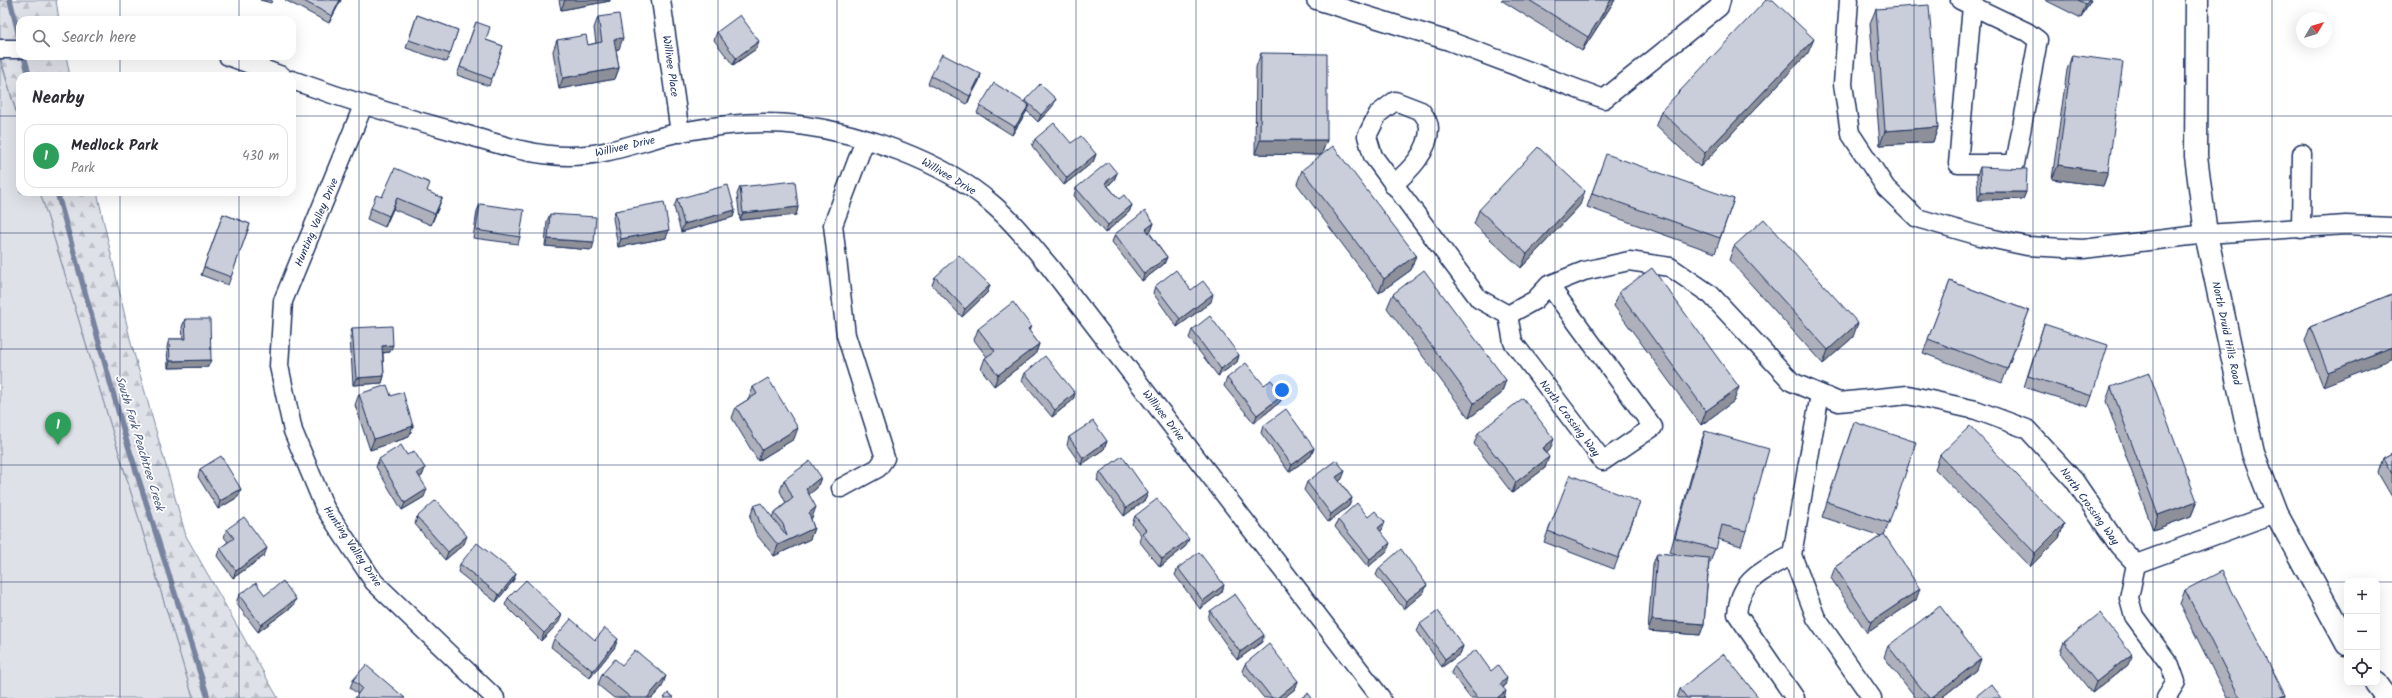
<!DOCTYPE html>
<html lang="en">
<head>
<meta charset="utf-8">
<style>
	:root { --surface:#fff; --page:#f7f7f7; --text:#2b2b33; --muted:#7c7c81; --line:#e1e1e2; --accent:#0b8043 }
	body { margin:0; font-family:Kalam,sans-serif; background:var(--page); color:var(--text) }
	.controls { position:absolute; right:12px; bottom:12px; display:grid; overflow:hidden; border-radius:8px; box-shadow:0 4px 16px #0002 }
	.controls button { width:36px; height:36px; display:grid; place-items:center; padding:0; border:0; border-bottom:1px solid var(--line); background:var(--surface); color:var(--text); font:20px sans-serif }
	.compass { position:absolute; left:2296px; top:12px; width:36px; height:36px; border-radius:50%; background:var(--surface); box-shadow:0 4px 16px #0002; rotate:52deg }
	.you { position:absolute; left:1282px; top:390px; width:14px; height:14px; margin:-10px; border:3px solid #fff; border-radius:50%; background:#1a73e8; box-shadow:0 0 0 6px #1a73e833 }
	.badge { display:grid; place-items:center; width:26px; height:26px; border-radius:50%; background:var(--accent); color:#fff; font-size:13px; font-weight:700 }
	.pin { position:absolute; translate:-50% -33px; filter:drop-shadow(0 1px 2px #0008) }
	.pin::after { content:''; position:absolute; top:21px; width:14px; height:12px; background:inherit; clip-path:polygon(0 0,100% 0,50% 100%) }
	.list { margin:0; padding:0; list-style:none }
	h2 { display:flex; justify-content:space-between; align-items:center; height:52px; margin:0; padding:0 16px; font-size:17px }
	h2 small { font-size:13px; font-weight:400; color:var(--muted) }
	.list li { display:grid; grid-template-columns:26px 1fr auto; gap:12px; align-items:center; box-sizing:border-box; height:64px; margin:0 8px 8px; padding:0 8px; border:1px solid var(--line); border-radius:12px }
	.list b { display:block; font-size:15px; white-space:nowrap }
	.list p { margin:0; font-size:13px; white-space:nowrap; color:var(--muted) }
	.list em { font-size:13px; font-style:normal; color:var(--muted) }
	.icon { flex:none; width:22px; height:22px; fill:none; stroke:currentColor; stroke-width:2; stroke-linecap:round; stroke-linejoin:round }
	.map { position:relative; flex:none; width:2392px; height:698px; overflow:hidden }
	.search { position:absolute; background:var(--surface); box-shadow:0 4px 16px #0002; left:16px; top:16px; width:280px; height:44px; display:flex; align-items:center; gap:10px; box-sizing:border-box; padding:0 14px; border-radius:12px; color:var(--muted); font-size:15px }
	.panel { position:absolute; background:var(--surface); box-shadow:0 4px 16px #0002; left:16px; top:72px; width:280px; height:124px; border-radius:12px }
	.map>svg:first-child { display:block }
	.forest { fill:url(#forest-firs); stroke:#7c88a2 }
	.park { fill:#dee1e7; stroke:#7c88a2 }
	.lines { fill:none; stroke-linecap:round; stroke-linejoin:round }
	.stream { stroke:#77839f; stroke-width:5.5 }
	.minor-casing { stroke:#1b2f5e; stroke-width:21 }
	.major-casing { stroke:#1b2f5e; stroke-width:25 }
	.minor { stroke:#fff; stroke-width:18 }
	.major { stroke:#fff; stroke-width:22 }
	.wall { fill:#aeb1bb; stroke:#1b2f5e }
	.shaded-wall { fill:#8d9099; stroke:#1b2f5e }
	.building { fill:#caceda; stroke:#1b2f5e }
	.grid { fill:none; stroke:#1b2f5e; stroke-width:1; stroke-opacity:0.55 }
	.labels { text-anchor:middle; stroke-width:3.5; stroke-linejoin:round; paint-order:stroke }
	.street-label { font-size:11px; fill:#1b2f5e; stroke:#fff }
	.water-label { font-size:12px; font-style:italic; fill:#49597e; stroke:#fff }
</style>
</head>
<body>
<div class="map">
<svg width="2392" height="698" viewBox="0 0 2392 698">
	<defs>
		<pattern id="forest-firs" width="22" height="20" patternUnits="userSpaceOnUse"><rect width="22" height="20" fill="#dee1e7"/><path d="M5 1l3.5 6h-7zM16 11l3.5 6h-7z" fill="#bec1c9"/></pattern>
	</defs>
	<rect width="100%" height="100%" fill="#fff"/>
	<filter id="ink" filterUnits="userSpaceOnUse"><feTurbulence type="fractalNoise" baseFrequency=".025" numOctaves="2"/><feDisplacementMap in="SourceGraphic" scale="8" xChannelSelector="R" yChannelSelector="G"/><feConvolveMatrix kernelMatrix="1 2 1 2 8 2 1 2 1" color-interpolation-filters="sRGB"/></filter>
	<g filter="url(#ink)">
		<g class="forest">
			<path d="M0,0H56L59,20H20V49H0Z"/>
			<path d="M0,56H66L70,76H20V125Z"/>
			<path d="M40,192H97L131,343L186,536L278,698H193Z"/>
		</g>
		<path class="park" d="M0,59L20,125V192H40L193,698H0Z"/>
		<g class="lines">
			<g class="stream">
				<path d="M10,0L20,40"/>
				<path d="M24,56L29,76"/>
				<path d="M57,192L126,439L208,698"/>
			</g>
			<defs>
				<g id="minor">
					<path d="M661,0L680,133"/>
					<path d="M1316,0L1449,41L1604,99L1719,7L1721,0"/>
					<path d="M1849,0L1843,84L1850,133L1886,188L1917,218L1980,236L2027,246L2083,249L2206,234L2346,225L2392,227"/>
					<path d="M1960,0L2027,32L2038,40L2015,164H1958L1972,6"/>
					<path d="M0,49H20"/>
					<path d="M228,56L282,76"/>
					<path d="M292,80C350,101 405,118 464,134C499,144 532,156 568,156C608,156 642,140 681,132C718,125 761,120 799,125C862,133 943,161 991,203C1013,221 1031,245 1049,266L1381,698"/>
					<path d="M363,106L283,301L279,366L293,431L325,508L374,582L495,698"/>
					<path d="M1393,185C1410,170 1429,152 1429,128C1429,122 1424,115 1421,111L1395,101L1378,114L1367,136L1373,156L1479,299L1508,315L1535,300L1549,285L1584,271L1629,261L1670,267L1711,295L1792,382L1839,402L1908,395L1976,410L2027,429L2074,480L2119,546L2136,564L2129,598L2134,616L2170,665L2176,682L2166,698"/>
					<path d="M2301,229L2302,153"/>
					<path d="M1508,315L1513,342L1603,461L1653,427L1549,285"/>
					<path d="M841,488L878,468L885,458L846,335L833,225L865,140"/>
					<path d="M1792,555L1816,618L1872,698"/>
					<path d="M2136,564L2276,513"/>
					<path d="M1795,698L1737,614C1740,578 1763,571 1792,555L1820,394"/>
				</g>
				<g id="major">
					<path d="M2197,0L2196,156L2206,234L2253,453L2276,513L2347,644"/>
					<path d="M2376,683L2387,698"/>
				</g>
			</defs>
			<use href="#minor" class="minor-casing"/>
			<use href="#major" class="major-casing"/>
			<use href="#minor" class="minor"/>
			<use href="#major" class="major"/>
		</g>
		<g class="wall">
			<path d="M260,0H272L271,3Z"/>
			<path d="M285,0H341L329,23Z"/>
			<path d="M559,0H610V1L561,10Z"/>
			<path d="M1501,0H1615L1582,51Z"/>
			<path d="M2045,0H2091L2081,18Z"/>
			<path d="M1876,9L1938,127L1933,142L1880,145L1870,23Z"/>
			<path d="M417,15L458,30L447,62L406,48Z"/>
			<path d="M598,17L619,49H616L619,68L615,79L559,89L553,51L557,40L588,45L596,43L594,28Z"/>
			<path d="M476,22L486,40L503,46L489,86L457,75Z"/>
			<path d="M717,32L756,49L733,65L714,40Z"/>
			<path d="M1261,53L1327,140L1321,155L1255,154L1256,67Z"/>
			<path d="M1808,53L1700,167L1656,125L1661,111Z"/>
			<path d="M2072,55L2108,172L2103,186L2052,179L2067,70Z"/>
			<path d="M981,74L979,81L967,104L928,84L931,76Z"/>
			<path d="M1025,100L1053,106L1038,122L1027,111L1012,135L977,113L980,106L1025,102Z"/>
			<path d="M1035,139L1071,143L1096,154L1093,162L1064,185L1032,146Z"/>
			<path d="M1980,167L2026,192L2023,199L1978,200L1977,175Z"/>
			<path d="M1601,168L1734,199L1715,253L1587,207Z"/>
			<path d="M1302,170L1416,255L1411,270L1379,293L1297,184Z"/>
			<path d="M1117,173L1114,180L1108,186L1119,199L1132,205L1129,212L1105,233L1074,196L1076,188Z"/>
			<path d="M740,187L798,207L796,215L740,220L737,194Z"/>
			<path d="M427,192L442,198L431,225L393,209L385,227L367,219L371,208L382,197Z"/>
			<path d="M677,199L735,210L733,217L681,232L674,207Z"/>
			<path d="M480,204L520,237L518,244L473,238L477,211Z"/>
			<path d="M1580,205L1521,268L1474,224L1479,210Z"/>
			<path d="M615,211L666,238L618,247L613,218Z"/>
			<path d="M223,214L250,224L228,285L201,275Z"/>
			<path d="M550,214L592,250L545,246L547,221Z"/>
			<path d="M1154,223L1151,231L1149,232L1167,257L1164,264L1142,281L1112,242L1115,234Z"/>
			<path d="M1734,246L1853,337L1823,364L1729,260Z"/>
			<path d="M935,277L990,285L987,293L962,317L932,285Z"/>
			<path d="M1950,281L2029,311L2002,383L1923,353Z"/>
			<path d="M1155,286L1191,290L1211,302L1177,327L1153,293Z"/>
			<path d="M1619,292L1734,401L1701,425L1614,306Z"/>
			<path d="M1393,294L1506,380L1501,394L1469,418L1387,308Z"/>
			<path d="M2392,294L2323,386L2305,341L2310,327Z"/>
			<path d="M185,319L208,367L168,368L167,347L169,339H183L182,327Z"/>
			<path d="M2044,324L2092,396L2088,407L2024,387Z"/>
			<path d="M352,328L390,352L383,353L384,376L382,383L353,385L350,336Z"/>
			<path d="M978,329L1029,331L1039,344L1035,355L994,386L981,369L985,358L987,357L974,340Z"/>
			<path d="M1192,330L1239,355L1237,362L1218,376L1189,338Z"/>
			<path d="M1025,373L1075,393L1073,400L1052,417L1022,381Z"/>
			<path d="M1227,378L1264,385L1283,395L1280,402L1254,423L1224,386Z"/>
			<path d="M753,387L794,439L758,461L732,418L736,407L749,399V398Z"/>
			<path d="M2111,387L2197,501L2191,516L2153,530L2106,401Z"/>
			<path d="M359,394L391,396L413,426L409,437L370,450L355,405Z"/>
			<path d="M1854,422L1889,523L1884,535L1916,600L1867,633L1831,578L1835,567L1881,536L1822,517Z"/>
			<path d="M1263,426L1314,448L1311,456L1289,472L1261,433Z"/>
			<path d="M1705,431L1746,531L1741,546L1718,539L1710,563H1709L1704,624L1700,635L1648,631L1653,564L1657,553L1682,556L1670,552L1700,445Z"/>
			<path d="M1478,433L1550,450L1546,453L1545,468L1512,493L1474,444Z"/>
			<path d="M1069,437L1107,441L1104,449L1081,465L1067,445Z"/>
			<path d="M2392,453V497L2378,473L2383,458Z"/>
			<path d="M407,455L425,468L422,476L419,477L424,497L402,510L376,467L379,459Z"/>
			<path d="M1940,455L2064,524L2059,538L2030,567L1935,469Z"/>
			<path d="M200,469L238,497L218,509L198,477Z"/>
			<path d="M1100,472L1148,493L1145,500L1124,516L1097,480Z"/>
			<path d="M821,477L817,488L809,494L812,518L811,519L814,528L810,539L774,556L756,534L750,517L754,506L772,517L774,513L786,503L780,491L784,480Z"/>
			<path d="M1342,479L1339,481L1352,498L1349,506L1328,522L1304,490L1307,482Z"/>
			<path d="M1636,513L1614,569L1544,542L1548,531Z"/>
			<path d="M1135,516L1186,546L1160,567L1139,541L1141,535L1132,524Z"/>
			<path d="M417,517L464,544L445,560L415,524Z"/>
			<path d="M1368,517L1382,530L1380,531L1387,551L1368,567L1335,527L1338,520Z"/>
			<path d="M227,529L264,556L233,578L217,556L220,548L228,542L224,537Z"/>
			<path d="M460,564L516,574L513,581L496,602L458,572Z"/>
			<path d="M1178,568L1222,592L1200,609L1175,575Z"/>
			<path d="M1379,568L1424,592L1404,609L1376,575Z"/>
			<path d="M2185,590L2285,695L2284,698H2227L2180,604Z"/>
			<path d="M239,595H265L293,606L258,632L236,603Z"/>
			<path d="M508,598L559,622L541,641L505,605Z"/>
			<path d="M1210,611L1262,642L1237,660L1208,619Z"/>
			<path d="M1420,624L1463,646L1460,654L1442,667L1417,631Z"/>
			<path d="M554,639L615,647L590,678L551,647Z"/>
			<path d="M2064,642L2128,665L2092,693L2060,653Z"/>
			<path d="M1888,646L1977,670L1941,698H1916L1884,657Z"/>
			<path d="M1245,664L1298,681L1296,688L1284,698H1264L1242,671Z"/>
			<path d="M622,665L662,687L652,698H614L598,685L602,674Z"/>
			<path d="M1454,666L1491,671L1505,686L1503,687L1504,698H1470L1451,673Z"/>
			<path d="M353,680L405,698L358,694L350,688Z"/>
			<path d="M1680,689L1759,698H1677Z"/>
		</g>
		<g class="shaded-wall">
			<path d="M340,0H341L329,23L332,16Z"/>
			<path d="M565,0H610V1L561,10Z"/>
			<path d="M1611,0H1615L1582,51L1588,37Z"/>
			<path d="M2089,0H2091L2081,18L2086,4Z"/>
			<path d="M623,38L619,49L610,50L614,39Z"/>
			<path d="M1814,39L1808,53L1700,167L1705,153Z"/>
			<path d="M759,41L756,49L733,65L736,58Z"/>
			<path d="M619,68L615,79L559,89L563,78Z"/>
			<path d="M981,74L979,81L967,104L970,96Z"/>
			<path d="M1056,99L1053,106L1038,122L1041,115Z"/>
			<path d="M1029,105L1026,112L1012,135L1015,127Z"/>
			<path d="M1938,127L1933,142L1880,145L1885,131Z"/>
			<path d="M1260,140H1327L1321,155L1255,154Z"/>
			<path d="M1096,154L1093,162L1064,185L1067,178Z"/>
			<path d="M2058,165L2108,172L2103,186L2052,179Z"/>
			<path d="M1117,173L1114,180L1103,190L1105,183Z"/>
			<path d="M1585,191L1580,205L1521,268L1527,254Z"/>
			<path d="M1981,192H2026L2023,199L1978,200Z"/>
			<path d="M397,198L393,209L385,227L389,216Z"/>
			<path d="M442,198L438,209L431,225L435,214Z"/>
			<path d="M1132,205L1129,212L1105,233L1108,225Z"/>
			<path d="M798,207L796,215L740,220L743,213Z"/>
			<path d="M735,210L733,217L681,232L684,224Z"/>
			<path d="M1154,223L1151,231L1143,236L1146,229Z"/>
			<path d="M669,230L666,238L618,247L621,239Z"/>
			<path d="M548,239L594,242L592,250L545,246Z"/>
			<path d="M1416,255L1411,270L1379,293L1384,279Z"/>
			<path d="M1167,257L1164,264L1142,281L1144,274Z"/>
			<path d="M990,285L987,293L962,317L965,309Z"/>
			<path d="M1213,294L1211,302L1177,327L1180,319Z"/>
			<path d="M1858,323L1853,337L1823,364L1828,350Z"/>
			<path d="M1031,326L1027,337L1028,329Z"/>
			<path d="M1039,344L1035,355L994,386L998,375Z"/>
			<path d="M393,345L390,352L380,353L382,346Z"/>
			<path d="M2392,347V359L2323,386L2328,372Z"/>
			<path d="M1239,355L1237,362L1218,376L1221,369Z"/>
			<path d="M211,360L208,367L168,368L170,361Z"/>
			<path d="M384,376L382,383L353,385L356,378Z"/>
			<path d="M1506,380L1501,394L1469,418L1474,403Z"/>
			<path d="M1739,387L1734,401L1701,425L1706,411Z"/>
			<path d="M1075,393L1073,400L1052,417L1055,410Z"/>
			<path d="M1283,395L1280,402L1254,423L1257,415Z"/>
			<path d="M413,426L409,437L370,450L374,439Z"/>
			<path d="M798,428L794,439L758,461L762,450Z"/>
			<path d="M1554,439L1550,450L1539,459L1543,448Z"/>
			<path d="M1107,441L1104,449L1081,465L1083,458Z"/>
			<path d="M1314,448L1311,456L1289,472L1292,465Z"/>
			<path d="M1549,457L1545,468L1512,493L1516,482Z"/>
			<path d="M425,468L422,476L414,481L417,473Z"/>
			<path d="M1345,471L1342,479L1334,485L1336,477Z"/>
			<path d="M821,477L817,488L802,500L806,489Z"/>
			<path d="M241,489L238,497L218,509L220,501Z"/>
			<path d="M427,489L424,497L402,510L405,503Z"/>
			<path d="M1148,493L1145,500L1124,516L1126,508Z"/>
			<path d="M1352,498L1349,506L1328,522L1331,514Z"/>
			<path d="M2197,501L2191,516L2153,530L2158,515Z"/>
			<path d="M816,507L812,518L805,524L809,513Z"/>
			<path d="M1385,522L1382,530L1375,536L1378,528Z"/>
			<path d="M2064,524L2059,538L2030,567L2035,553Z"/>
			<path d="M814,528L810,539L774,556L778,545Z"/>
			<path d="M467,536L464,544L445,560L448,552Z"/>
			<path d="M1189,539L1186,546L1160,567L1162,559Z"/>
			<path d="M1390,543L1387,551L1368,567L1370,559Z"/>
			<path d="M267,548L264,556L233,578L236,571Z"/>
			<path d="M516,574L513,581L496,602L499,595Z"/>
			<path d="M1224,585L1222,592L1200,609L1203,601Z"/>
			<path d="M1427,585L1424,592L1404,609L1406,601Z"/>
			<path d="M1920,589L1916,600L1867,633L1871,622Z"/>
			<path d="M296,599L293,606L258,632L261,625Z"/>
			<path d="M562,615L559,622L541,641L544,633Z"/>
			<path d="M1652,620L1704,624L1700,635L1648,631Z"/>
			<path d="M1264,635L1262,642L1237,660L1240,652Z"/>
			<path d="M618,639L615,647L590,678L593,671Z"/>
			<path d="M1463,646L1460,654L1442,667L1445,659Z"/>
			<path d="M2132,654L2128,665L2092,693L2096,682Z"/>
			<path d="M1981,659L1977,670L1941,698H1931Z"/>
			<path d="M666,676L662,687L652,698H647Z"/>
			<path d="M1507,678L1505,686L1497,691L1500,684Z"/>
			<path d="M1298,681L1296,688L1284,698H1277Z"/>
			<path d="M1506,691L1504,698H1497Z"/>
			<path d="M2285,695L2284,698H2278Z"/>
		</g>
		<g class="building">
			<path d="M302,0H340L332,16Z"/>
			<path d="M1529,0H1611L1588,37Z"/>
			<path d="M1766,0H1773L1814,39L1705,153L1661,111Z"/>
			<path d="M2078,0H2089L2086,4Z"/>
			<path d="M1929,5L1938,127L1885,131L1876,9Z"/>
			<path d="M619,14L623,38L614,39L619,68L563,78L557,40L586,35L588,45L602,42L598,17Z"/>
			<path d="M417,15L458,30L450,54L409,40Z"/>
			<path d="M740,15L759,41L736,58L717,32Z"/>
			<path d="M476,22L490,27L486,40L503,46L492,79L460,67Z"/>
			<path d="M1261,53L1327,54V140H1260Z"/>
			<path d="M942,54L981,74L970,96L931,76Z"/>
			<path d="M2072,55L2123,62L2108,172L2058,165Z"/>
			<path d="M994,83L1029,105L1015,127L980,106Z"/>
			<path d="M1040,84L1056,99L1041,115L1025,100Z"/>
			<path d="M1054,123L1071,143L1081,136L1096,154L1067,178L1035,139Z"/>
			<path d="M1333,146L1416,255L1384,279L1302,170Z"/>
			<path d="M1538,147L1585,191L1527,254L1479,210Z"/>
			<path d="M1606,154L1734,199L1720,238L1592,193Z"/>
			<path d="M1108,162L1117,173L1105,183L1119,199L1124,195L1132,205L1108,225L1076,188Z"/>
			<path d="M1980,167L2027,169L2026,192H1981Z"/>
			<path d="M395,168L430,183L427,191L442,198L435,214L397,198L389,216L371,208L376,195L382,197Z"/>
			<path d="M795,181L798,207L743,213L740,187Z"/>
			<path d="M728,185L735,210L684,224L677,199Z"/>
			<path d="M664,202L669,230L621,239L615,211Z"/>
			<path d="M480,204L524,210L520,237L476,230Z"/>
			<path d="M1145,211L1154,223L1146,229L1167,257L1144,274L1115,234Z"/>
			<path d="M223,214L250,224L231,277L204,267Z"/>
			<path d="M550,214L596,217L594,242L548,239Z"/>
			<path d="M1764,219L1858,323L1828,350L1734,246Z"/>
			<path d="M959,255L990,285L965,309L935,277Z"/>
			<path d="M1652,268L1739,387L1706,411L1619,292Z"/>
			<path d="M1176,270L1191,290L1203,281L1213,294L1180,319L1155,286Z"/>
			<path d="M1424,270L1506,380L1474,403L1393,294Z"/>
			<path d="M1950,281L2029,311L2007,369L1928,339Z"/>
			<path d="M2392,294V347L2328,372L2310,327Z"/>
			<path d="M1013,302L1031,326L1028,329L1039,344L998,375L985,358L995,351L978,329Z"/>
			<path d="M1210,316L1239,355L1221,369L1192,330Z"/>
			<path d="M185,319H210L211,360L170,361L169,339H186Z"/>
			<path d="M2044,324L2108,345L2092,396L2028,376Z"/>
			<path d="M392,326L393,345L382,346L384,376L356,378L352,328Z"/>
			<path d="M1045,356L1075,393L1055,410L1025,373Z"/>
			<path d="M1246,363L1264,385L1271,380L1283,395L1257,415L1227,378Z"/>
			<path d="M2149,373L2197,501L2158,515L2111,387Z"/>
			<path d="M768,378L798,428L762,450L736,407L757,394L753,387Z"/>
			<path d="M387,385L391,396L403,392L413,426L374,439L359,394Z"/>
			<path d="M1523,398L1554,439L1543,448L1549,457L1516,482L1478,433Z"/>
			<path d="M1286,409L1314,448L1292,465L1263,426Z"/>
			<path d="M1093,421L1107,441L1083,458L1069,437Z"/>
			<path d="M1854,422L1916,442L1889,523L1827,502Z"/>
			<path d="M1970,426L2064,524L2035,553L1940,455Z"/>
			<path d="M1705,431L1769,449L1746,531L1722,525L1716,549L1675,538Z"/>
			<path d="M401,445L407,455L414,451L425,468L417,473L427,489L405,503L379,459Z"/>
			<path d="M2392,453V474L2383,458Z"/>
			<path d="M221,456L241,489L220,501L200,469Z"/>
			<path d="M1122,456L1148,493L1126,508L1100,472Z"/>
			<path d="M1336,460L1345,471L1336,477L1352,498L1331,514L1307,482Z"/>
			<path d="M810,461L821,477L806,489L816,507L809,513L814,528L778,545L760,523L754,506L761,503L787,536L783,524L774,513L793,498L784,480Z"/>
			<path d="M1570,475L1640,502L1618,558L1548,531Z"/>
			<path d="M1157,499L1189,539L1162,559L1142,533L1146,530L1135,516Z"/>
			<path d="M436,500L467,536L448,552L417,517Z"/>
			<path d="M1357,503L1368,517L1375,511L1385,522L1378,528L1390,543L1370,559L1338,520Z"/>
			<path d="M244,517L267,548L236,571L220,548L234,538L227,529Z"/>
			<path d="M1884,534L1920,589L1871,622L1835,567Z"/>
			<path d="M477,543L516,574L499,595L460,564Z"/>
			<path d="M1401,549L1427,585L1406,601L1379,568Z"/>
			<path d="M1199,552L1224,585L1203,601L1178,568Z"/>
			<path d="M1657,553L1709,558L1704,624L1652,620Z"/>
			<path d="M2222,571L2285,695L2278,698H2240L2185,590Z"/>
			<path d="M526,580L562,615L544,633L508,598Z"/>
			<path d="M283,581L296,599L261,625L239,595L256,583L265,595Z"/>
			<path d="M1235,594L1264,635L1240,652L1210,611Z"/>
			<path d="M1940,606L1981,659L1931,698H1929L1888,646Z"/>
			<path d="M1438,611L1463,646L1445,659L1420,624Z"/>
			<path d="M2100,613L2132,654L2096,682L2064,642Z"/>
			<path d="M571,619L595,640L605,628L618,639L593,671L554,639Z"/>
			<path d="M1269,644L1298,681L1277,698H1272L1245,664Z"/>
			<path d="M635,650L666,676L647,698H631L602,674L615,659L622,665Z"/>
			<path d="M1476,650L1491,671L1498,665L1507,678L1500,684L1506,691L1497,698H1478L1454,666Z"/>
			<path d="M1724,654L1759,698H1687L1680,689Z"/>
			<path d="M366,665L405,698H355L362,688L353,680Z"/>
			<path d="M1991,684L2002,698H1974Z"/>
			<path d="M668,693L674,698H664Z"/>
			<path d="M1308,693L1312,698H1301Z"/>
		</g>
	</g>
	<path class="grid" d="M120,0V20M239,0V20M359,0V698M478,0V698M598,0V698M718,0V698M837,0V698M957,0V698M1076,0V698M1196,0V698M1316,0V698M1435,0V698M1555,0V698M1674,0V698M1794,0V698M1914,0V698M2033,0V698M2153,0V698M2272,0V698M120,56V76M239,56V76M0,116H20M292,116H2392M120,192V698M239,192V698M0,233H2392M0,349H2392M0,465H2392M0,582H2347M2377,582H2392"/>
	<g class="labels">
		<g class="street-label">
			<text transform="translate(671 66) rotate(82)" y="4">Willivee Place</text>
			<text transform="translate(625 146) rotate(-13)" y="4">Willivee Drive</text>
			<text transform="translate(949 176) rotate(31)" y="4">Willivee Drive</text>
			<text transform="translate(316 222) rotate(-67)" y="4">Hunting Valley Drive</text>
			<text transform="translate(2227 333) rotate(78)" y="4">North Druid Hills Road</text>
			<text transform="translate(1164 415) rotate(52)" y="4">Willivee Drive</text>
			<text transform="translate(1570 418) rotate(53)" y="4">North Crossing Way</text>
			<text transform="translate(2090 506) rotate(54)" y="4">North Crossing Way</text>
			<text transform="translate(353 546) rotate(56)" y="4">Hunting Valley Drive</text>
		</g>
		<g class="water-label">
			<text transform="translate(140 443) rotate(73)" y="4">South Fork Peachtree Creek</text>
		</g>
	</g>
</svg>
<div class="controls">
<button>+</button>
<button>−</button>
<button><svg class="icon" aria-label="locate" viewBox="0 0 24 24"><circle cx="12" cy="12" r="6"/><path d="M12 2v4M12 18v4M2 12h4M18 12h4"/></svg></button>
</div>
<svg class="compass" viewBox="-18 -18 36 36"><path d="M0-13l5 13h-10z" fill="#e53935"/><path d="M0 13l5-13h-10z" fill="#7c7c81"/></svg>
<div class="you"></div>
<div class="pin badge" style="left:58px;top:445px;background:#2e9e5b">1</div>
<div class="search"><svg class="icon" aria-label="search" viewBox="0 0 24 24"><circle cx="10" cy="10" r="6"/><path d="M15 15l6 6"/></svg>Search here</div>
<section class="panel">
<h2>Nearby<small></small></h2>
<ul class="list">
<li><span class="badge" style="background:#2e9e5b">1</span><div><b>Medlock Park</b><p>Park</p></div><em>430 m</em></li>
</ul>
</section>
</div>
</body>
</html>
